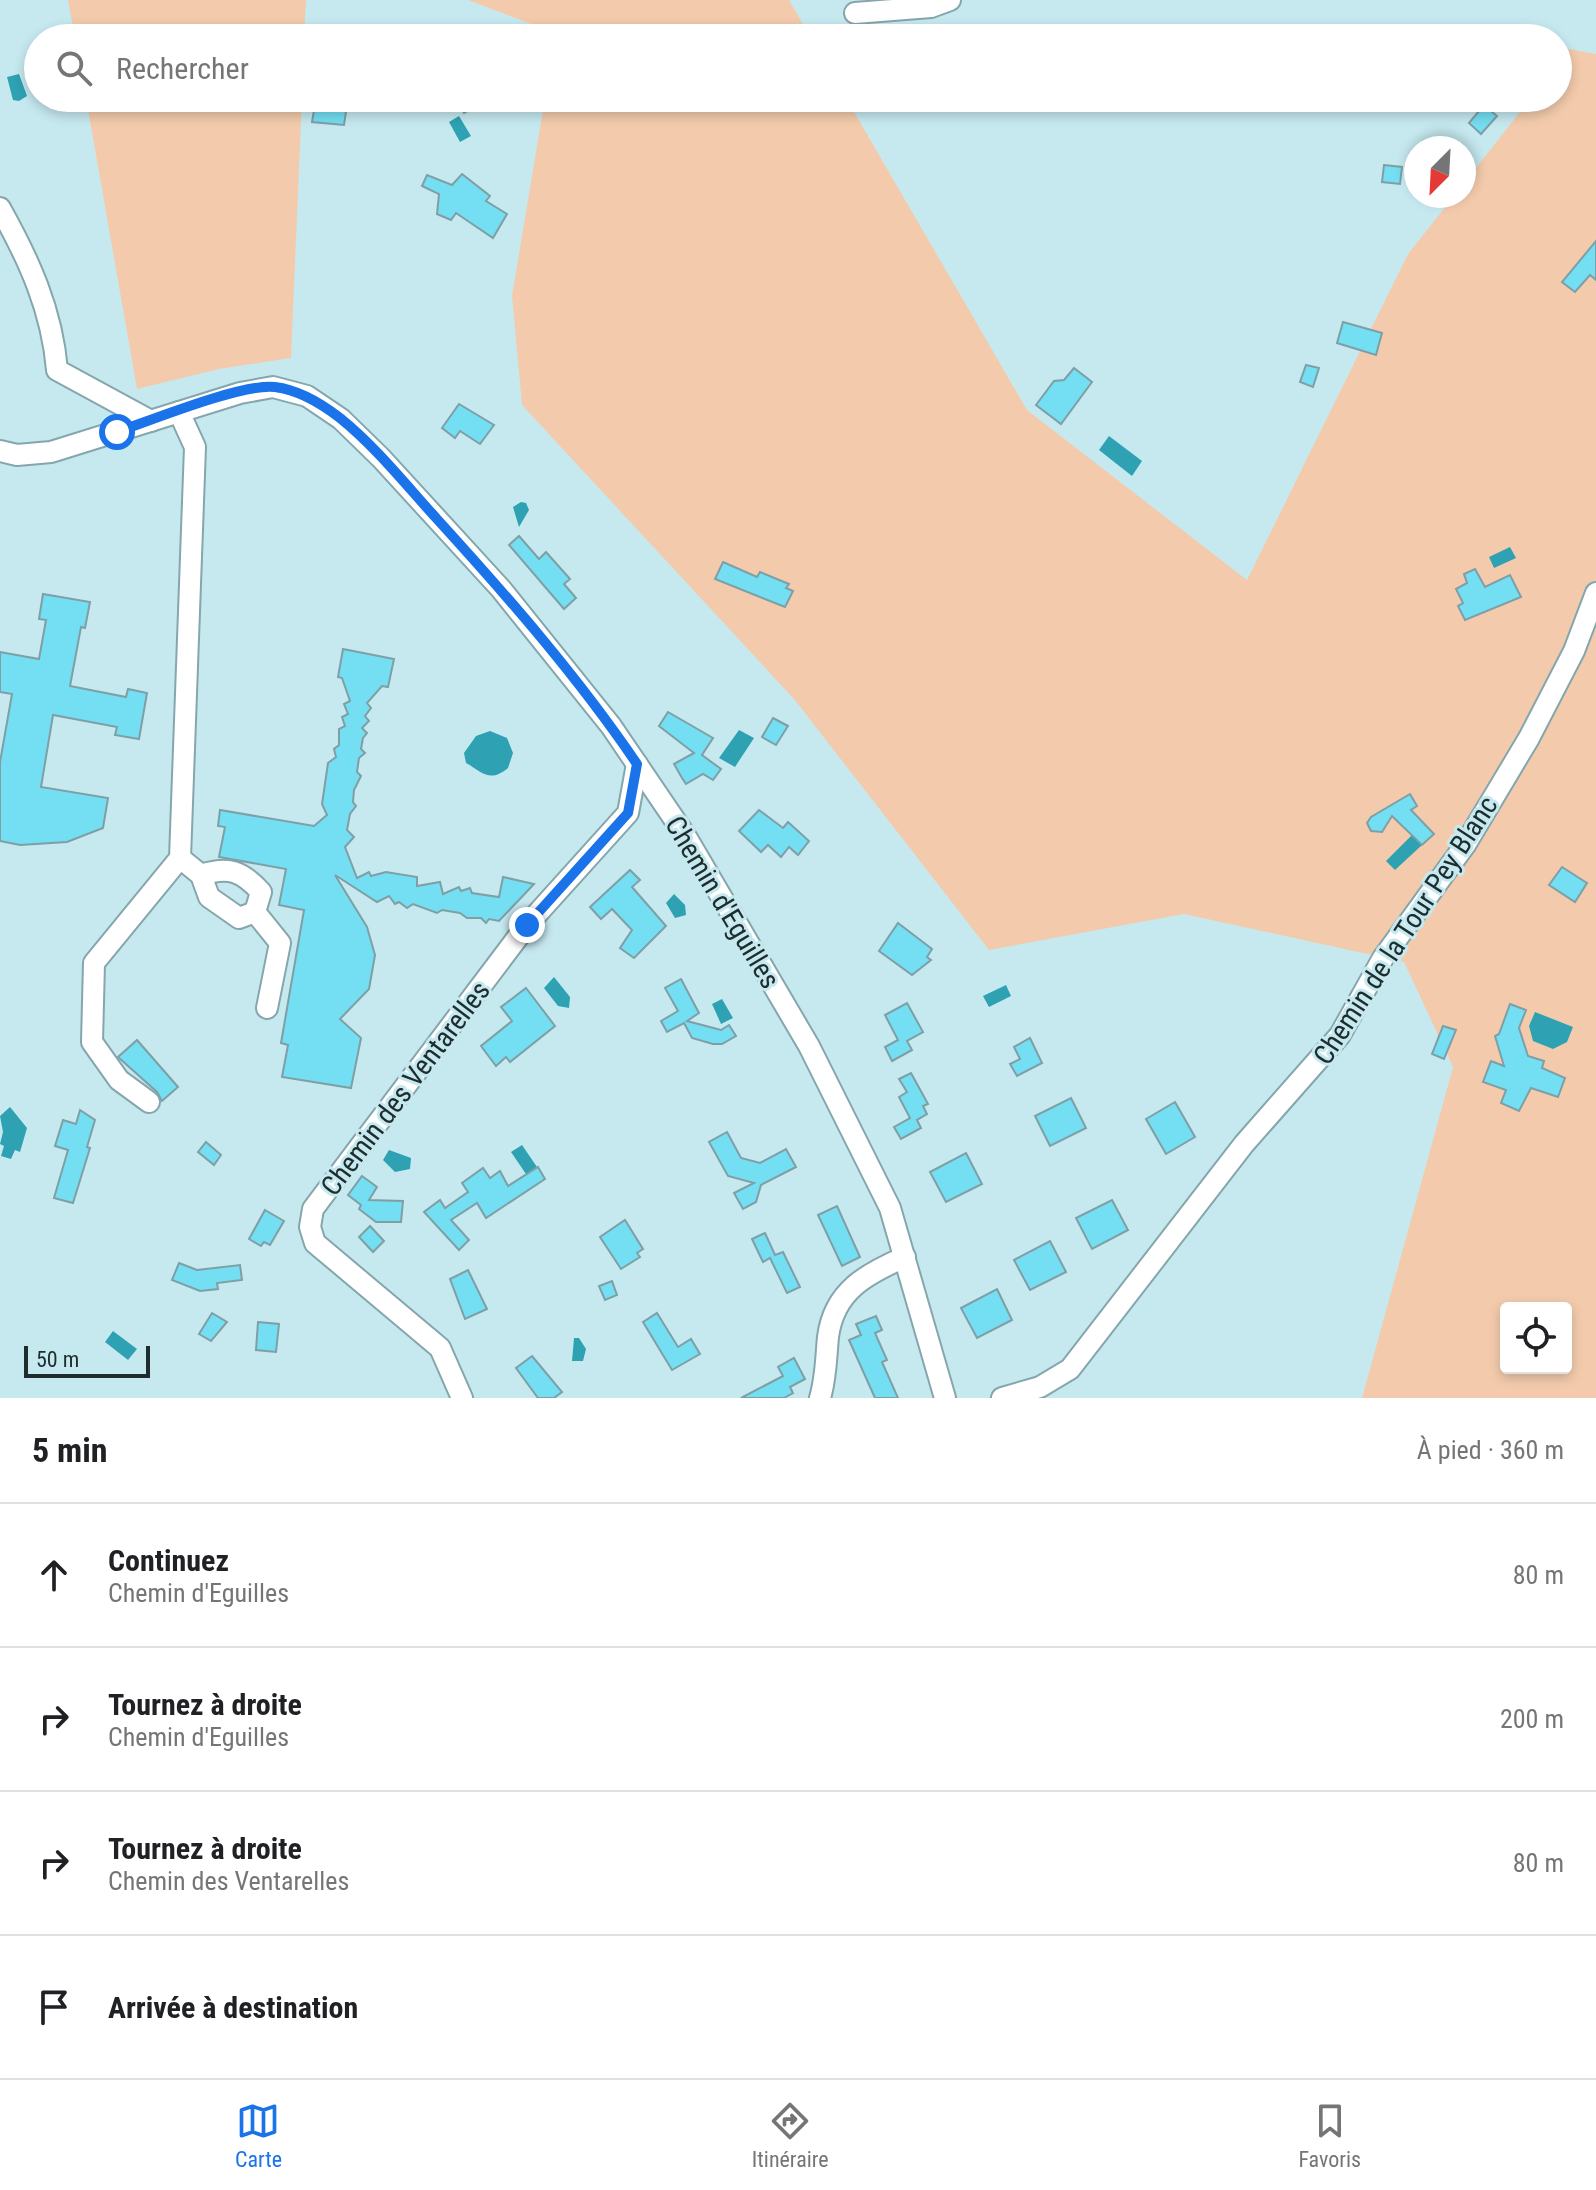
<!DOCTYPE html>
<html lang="fr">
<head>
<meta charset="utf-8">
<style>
	:root { --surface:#fff; --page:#f2f2f2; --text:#202124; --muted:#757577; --line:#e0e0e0; --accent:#1a73e8 }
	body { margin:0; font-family:"Roboto Condensed",sans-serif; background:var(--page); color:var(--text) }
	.controls { position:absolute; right:24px; bottom:24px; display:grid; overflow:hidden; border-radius:8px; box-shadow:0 4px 12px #0003 }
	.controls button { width:72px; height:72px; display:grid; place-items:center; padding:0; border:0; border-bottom:2px solid var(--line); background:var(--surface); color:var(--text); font:40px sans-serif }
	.compass { position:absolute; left:1404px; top:136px; width:72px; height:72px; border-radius:50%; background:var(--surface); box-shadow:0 4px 12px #0003; rotate:204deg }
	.scale { position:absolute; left:24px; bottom:20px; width:126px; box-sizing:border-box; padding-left:8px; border:4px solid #1e2c2e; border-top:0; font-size:22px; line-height:28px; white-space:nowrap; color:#1e2c2e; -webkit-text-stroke:6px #c6e9f0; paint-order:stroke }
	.stop { position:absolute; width:24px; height:24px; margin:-18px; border:6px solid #1a73e8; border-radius:50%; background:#fff }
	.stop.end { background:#1a73e8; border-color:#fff; box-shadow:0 2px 8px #0008 }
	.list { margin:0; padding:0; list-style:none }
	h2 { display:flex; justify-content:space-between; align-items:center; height:104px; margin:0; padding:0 32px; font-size:34px }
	h2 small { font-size:26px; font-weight:400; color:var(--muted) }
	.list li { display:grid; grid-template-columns:52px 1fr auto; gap:24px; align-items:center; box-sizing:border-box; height:144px; padding:0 32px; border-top:2px solid var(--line) }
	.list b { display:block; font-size:30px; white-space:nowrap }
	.list p { margin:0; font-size:26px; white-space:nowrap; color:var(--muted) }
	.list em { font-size:26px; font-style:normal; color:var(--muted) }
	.icon { flex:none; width:44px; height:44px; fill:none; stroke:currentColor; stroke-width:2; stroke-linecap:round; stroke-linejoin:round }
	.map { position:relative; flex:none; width:1596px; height:1398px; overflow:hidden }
	.search { position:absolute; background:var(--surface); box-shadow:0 4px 12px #0003; left:24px; right:24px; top:24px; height:88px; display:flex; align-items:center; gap:20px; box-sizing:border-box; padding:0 28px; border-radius:44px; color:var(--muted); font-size:30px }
	.sheet { height:680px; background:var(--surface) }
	nav { display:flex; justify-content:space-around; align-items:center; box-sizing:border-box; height:112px; border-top:2px solid var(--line); background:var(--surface); font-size:22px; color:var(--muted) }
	nav a { display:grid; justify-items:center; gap:4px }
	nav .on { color:var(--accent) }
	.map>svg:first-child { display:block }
	.green { fill:#f3cbac; fill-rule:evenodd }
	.water { fill:#2ea1b3 }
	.building { fill:#74def2; stroke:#7e9fa6; stroke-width:2 }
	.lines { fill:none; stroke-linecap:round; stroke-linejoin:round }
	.minor-casing { stroke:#85a6ac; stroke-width:24 }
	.minor { stroke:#fff; stroke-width:20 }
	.route { stroke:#1a73e8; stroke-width:10 }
	.labels { text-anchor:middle; stroke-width:6; stroke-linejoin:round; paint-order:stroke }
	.street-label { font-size:28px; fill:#1e2c2e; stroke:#c6e9f0 }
</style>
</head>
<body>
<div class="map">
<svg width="1596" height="1398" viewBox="0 0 1596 1398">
	<rect width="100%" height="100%" fill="#c6e9f0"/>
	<g class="green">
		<path d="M68,0H306L304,38H75Z"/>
		<path d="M468,0H789L811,38H555V33Z"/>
		<path d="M1569,49L1596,54V1398H1362L1453,1067L1404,962L1184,914L989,950L794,699L522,405L512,296L545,98H846L1027,410L1247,580L1408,254L1454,196H1464V183L1531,98H1558V64ZM1506,1308H1566V1368H1506Z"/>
		<path d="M86,98H302L291,358L219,369L137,389Z"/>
	</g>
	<g class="water">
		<path d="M19,74L27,96L19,101L13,100L7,77Z"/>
		<path d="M459,116L471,136L460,142L449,122Z"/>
		<path d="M1109,436L1142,461L1132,476L1099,450Z"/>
		<path d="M521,502L526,503L529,510L519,527L513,507Z"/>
		<path d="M1510,547L1516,558L1494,568L1489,557Z"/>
		<path d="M739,730L754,738L735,767L719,758Z"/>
		<path d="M490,731L507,738L513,753L508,768C489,784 481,771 466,763L464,753L476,736Z"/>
		<path d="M1412,835L1422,845L1395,870L1386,861Z"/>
		<path d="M674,894L685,905L686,915L675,918L666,903Z"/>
		<path d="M554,977L570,997L569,1008L558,1006L544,988Z"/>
		<path d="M1006,985L1011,996L989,1007L983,996Z"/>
		<path d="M722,999L733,1018L721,1024L712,1004Z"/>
		<path d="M1535,1012L1573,1027L1567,1042L1553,1049L1533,1041L1529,1026Z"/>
		<path d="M10,1107L27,1128L20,1152L15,1150L11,1159L1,1156L4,1146L0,1144L3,1132L0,1116Z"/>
		<path d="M522,1145L537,1167L526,1174L511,1152Z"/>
		<path d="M389,1150L411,1158L410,1169L395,1172L383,1160Z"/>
		<path d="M113,1331L137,1349L128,1360L105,1342Z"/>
		<path d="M574,1338H579L586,1349L583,1361H572Z"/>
	</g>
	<g class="building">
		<path d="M316,98H348L344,125L312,122Z"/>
		<path d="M456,98H492L464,113Z"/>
		<path d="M1484,105L1497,116L1481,134L1469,123Z"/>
		<path d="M1384,165L1402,167L1400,184L1382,182Z"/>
		<path d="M462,174L490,196L486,201L507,214L493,238L456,213L451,220L437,214L439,194L422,186L427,175L452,185Z"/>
		<path d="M1596,241V280L1590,275L1575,292L1562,282Z"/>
		<path d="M1343,322L1382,333L1376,355L1337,343Z"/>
		<path d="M1306,365L1319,368L1313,387L1300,382Z"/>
		<path d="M1074,368L1092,382L1061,424L1036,405L1054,381L1064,380Z"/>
		<path d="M459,404L494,425L480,444L460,431L455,438L442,428Z"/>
		<path d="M519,536L539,559L546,552L570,579L564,584L576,598L564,609L509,545Z"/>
		<path d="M723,562L757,577L760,572L789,584L786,588L793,591L785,607L715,579Z"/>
		<path d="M1475,569L1485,587L1510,575L1521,597L1465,620L1458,606L1463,603L1456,589L1467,583L1464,574Z"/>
		<path d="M43,594L90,602L85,628L81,627L70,686L126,697L128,689L147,693L139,739L115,735L117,727L53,715L41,787L108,798L103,828L67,842L20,845L0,841V762L12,694L0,692V652L39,659L46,620L39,619Z"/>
		<path d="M343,649L394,659L388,687L382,686L367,703L371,708L365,716L369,721L362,728L367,733L363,738L361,749L365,753L359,758L357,772L361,776L354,790L353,802L356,806L350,814L347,830L354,837L345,847L357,878L369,872L371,876L386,872L417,877V886L440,882L443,894L459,887L461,891L470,888L472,893L499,897L503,877L534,884L499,921L489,919L486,923L481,918H467L460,913L442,910L437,913L413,904L407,908L399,902L395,904L389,896L377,902L335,875L367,927L375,955L369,989L340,1019L361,1038L351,1088L282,1077L288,1045L281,1043L304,910L279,905L286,869L219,857L225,827L218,826L220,810L314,826L327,815L322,804L328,763L336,757L334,749L339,745V729L345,726L342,717L348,714L344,704L350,701L342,678L338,677Z"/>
		<path d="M668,712L713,738L702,755L721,769L713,780L703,774L686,784L682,778L674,764L694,753L659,726Z"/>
		<path d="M773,718L788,726L776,745L762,737Z"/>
		<path d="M1410,794L1417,806L1411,810L1434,834L1422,845L1392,816L1382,832L1371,831L1367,823L1371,817Z"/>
		<path d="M759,810L783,828L788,822L809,841L798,855L789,847L781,857L768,845L761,852L739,831Z"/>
		<path d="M1562,867L1587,883L1575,902L1549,885Z"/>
		<path d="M630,870L640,880L632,887L666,926L634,958L620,948L632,930L612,909L601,919L590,907Z"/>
		<path d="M898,923L932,949L927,957L931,960L912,975L879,951Z"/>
		<path d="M681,979L699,1013L687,1021L721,1030L729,1025L736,1036L722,1044H713L692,1038L684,1023L667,1032L661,1021L678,1011L665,988Z"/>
		<path d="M526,988L555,1026L510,1062L506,1057L496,1066L481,1046L512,1021L501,1007Z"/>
		<path d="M907,1003L923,1032L907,1041L912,1050L892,1061L885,1047L898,1040L885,1015Z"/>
		<path d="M1510,1004L1526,1010L1519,1028L1528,1056L1544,1061L1542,1068L1565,1078L1558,1097L1531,1088L1519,1111L1501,1103L1506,1090L1483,1082L1491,1061L1504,1066L1495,1036L1499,1034Z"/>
		<path d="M1443,1026L1456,1030L1444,1059L1432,1054Z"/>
		<path d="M1030,1038L1042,1063L1017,1076L1010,1064L1020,1059L1014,1047Z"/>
		<path d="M137,1040L178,1087L162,1101L157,1092L118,1057Z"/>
		<path d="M911,1073L928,1104L923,1106L927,1114L917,1120L921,1128L901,1139L894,1127L910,1118L899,1097L907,1092L899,1079Z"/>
		<path d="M1071,1098L1086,1128L1050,1146L1035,1116Z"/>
		<path d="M1175,1102L1195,1137L1166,1154L1146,1119Z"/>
		<path d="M80,1110L95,1120L87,1147L90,1148L73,1203L54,1198L68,1150L55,1146L63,1120L76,1124Z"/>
		<path d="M727,1132L741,1158L760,1163L786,1149L796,1167L761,1185L756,1202L743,1209L734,1193L754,1183L728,1176L709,1142Z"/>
		<path d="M206,1142L221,1155L214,1165L198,1152Z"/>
		<path d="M966,1153L982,1184L946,1202L930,1172Z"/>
		<path d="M538,1167L545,1179L486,1218L477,1203L451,1220L469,1240L459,1250L424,1212L440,1200L445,1208L468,1192L462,1183L483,1168L490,1178L500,1171L508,1186Z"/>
		<path d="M362,1176L377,1187L369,1200L403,1201L401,1222H376L359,1209L361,1205L348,1195Z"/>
		<path d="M1112,1200L1128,1230L1092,1249L1076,1218Z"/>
		<path d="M837,1206L860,1257L842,1266L818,1215Z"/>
		<path d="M265,1210L284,1221L270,1245L264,1242L261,1246L249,1239Z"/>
		<path d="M625,1220L643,1249L637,1253L640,1257L621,1269L600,1237Z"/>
		<path d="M370,1226L384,1241L373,1252L359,1237Z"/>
		<path d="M765,1233L775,1255L783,1252L800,1287L787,1293L770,1258L763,1262L752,1239Z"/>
		<path d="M1050,1241L1066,1272L1030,1290L1014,1260Z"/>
		<path d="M179,1263L197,1270L240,1265L242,1280L217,1283L218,1289L200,1291L172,1280Z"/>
		<path d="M468,1270L487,1309L465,1319L450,1279Z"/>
		<path d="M612,1281L617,1295L605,1300L599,1286Z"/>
		<path d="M997,1289L1012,1320L977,1338L961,1308Z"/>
		<path d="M212,1313L227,1322L211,1341L199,1334Z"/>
		<path d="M657,1313L678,1347L691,1339L700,1354L672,1370L643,1322Z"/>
		<path d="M876,1316L882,1330L875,1333L887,1360L882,1362L898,1398H875L849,1340L861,1335L856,1324Z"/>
		<path d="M258,1322L279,1324L276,1352L256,1350Z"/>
		<path d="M532,1356L562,1392L554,1398H538L516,1368Z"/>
		<path d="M794,1358L805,1379L790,1387L793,1393L784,1398H741L783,1376L778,1367Z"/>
	</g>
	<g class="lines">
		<defs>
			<g id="minor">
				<path d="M855,13L931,7L950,0"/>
				<path d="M0,208C29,260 52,310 57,370L151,421"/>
				<path d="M0,451L17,455L51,452L240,393L273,387L307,396L341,419L381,458L501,589L611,726L685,835L809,1046L890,1208L945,1398"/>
				<path d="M180,858L201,875L209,897L239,918L255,912L261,892C242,871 229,866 201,875"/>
				<path d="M255,912L280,943L267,1008"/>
				<path d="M149,1102L119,1080L92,1042L94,963L180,858L195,447L179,412"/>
				<path d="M462,1398L440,1348L315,1243L310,1227L313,1209L527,925L628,813L637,764"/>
				<path d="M820,1398C826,1378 826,1358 828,1337C834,1291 866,1274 905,1257"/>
				<path d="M1002,1398L1040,1387L1070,1369L1244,1144L1340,1035L1383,958L1465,845L1529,738L1574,651L1596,593"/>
			</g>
		</defs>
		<use href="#minor" class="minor-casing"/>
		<use href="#minor" class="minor"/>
	</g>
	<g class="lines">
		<path class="route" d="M117,432C152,420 243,383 275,387C299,390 322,404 340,418C376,447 406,485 437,519C508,597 578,677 637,764L628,813L527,925"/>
	</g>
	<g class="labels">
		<g class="street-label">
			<text transform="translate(723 902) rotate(59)" y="10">Chemin d'Eguilles</text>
			<text transform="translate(1405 930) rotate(-57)" y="10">Chemin de la Tour Pey Blanc</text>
			<text transform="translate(405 1088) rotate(-53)" y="10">Chemin des Ventarelles</text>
		</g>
	</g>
</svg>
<div class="controls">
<button><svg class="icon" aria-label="locate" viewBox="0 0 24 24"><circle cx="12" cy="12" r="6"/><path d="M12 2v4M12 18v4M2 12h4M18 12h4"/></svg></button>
</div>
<svg class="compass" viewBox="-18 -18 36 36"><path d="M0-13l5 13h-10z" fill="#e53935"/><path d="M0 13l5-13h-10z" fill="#757577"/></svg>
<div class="scale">50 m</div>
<div class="stop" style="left:117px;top:432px"></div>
<div class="stop end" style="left:527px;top:925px"></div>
<div class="search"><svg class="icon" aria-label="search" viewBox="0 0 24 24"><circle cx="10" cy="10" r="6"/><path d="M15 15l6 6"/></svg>Rechercher</div>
</div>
<section class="sheet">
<h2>5 min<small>À pied · 360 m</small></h2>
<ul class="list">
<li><svg class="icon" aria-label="ahead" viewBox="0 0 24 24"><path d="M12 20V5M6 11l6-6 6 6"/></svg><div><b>Continuez</b><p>Chemin d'Eguilles</p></div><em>80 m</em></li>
<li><svg class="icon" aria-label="right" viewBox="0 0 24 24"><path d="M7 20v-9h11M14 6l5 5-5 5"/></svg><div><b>Tournez à droite</b><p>Chemin d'Eguilles</p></div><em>200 m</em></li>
<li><svg class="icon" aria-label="right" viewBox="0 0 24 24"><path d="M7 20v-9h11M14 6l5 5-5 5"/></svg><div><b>Tournez à droite</b><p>Chemin des Ventarelles</p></div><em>80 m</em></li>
<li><svg class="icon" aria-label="arrive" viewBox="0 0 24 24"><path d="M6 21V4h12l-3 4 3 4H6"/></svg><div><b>Arrivée à destination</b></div></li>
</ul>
</section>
<nav>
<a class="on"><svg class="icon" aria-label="map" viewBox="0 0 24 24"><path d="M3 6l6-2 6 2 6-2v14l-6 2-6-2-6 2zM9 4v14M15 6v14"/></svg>Carte</a>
<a><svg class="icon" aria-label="directions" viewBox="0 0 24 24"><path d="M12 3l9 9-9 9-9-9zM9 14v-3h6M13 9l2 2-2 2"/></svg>Itinéraire</a>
<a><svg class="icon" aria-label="saved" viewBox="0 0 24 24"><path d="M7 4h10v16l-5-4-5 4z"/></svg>Favoris</a>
</nav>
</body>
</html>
